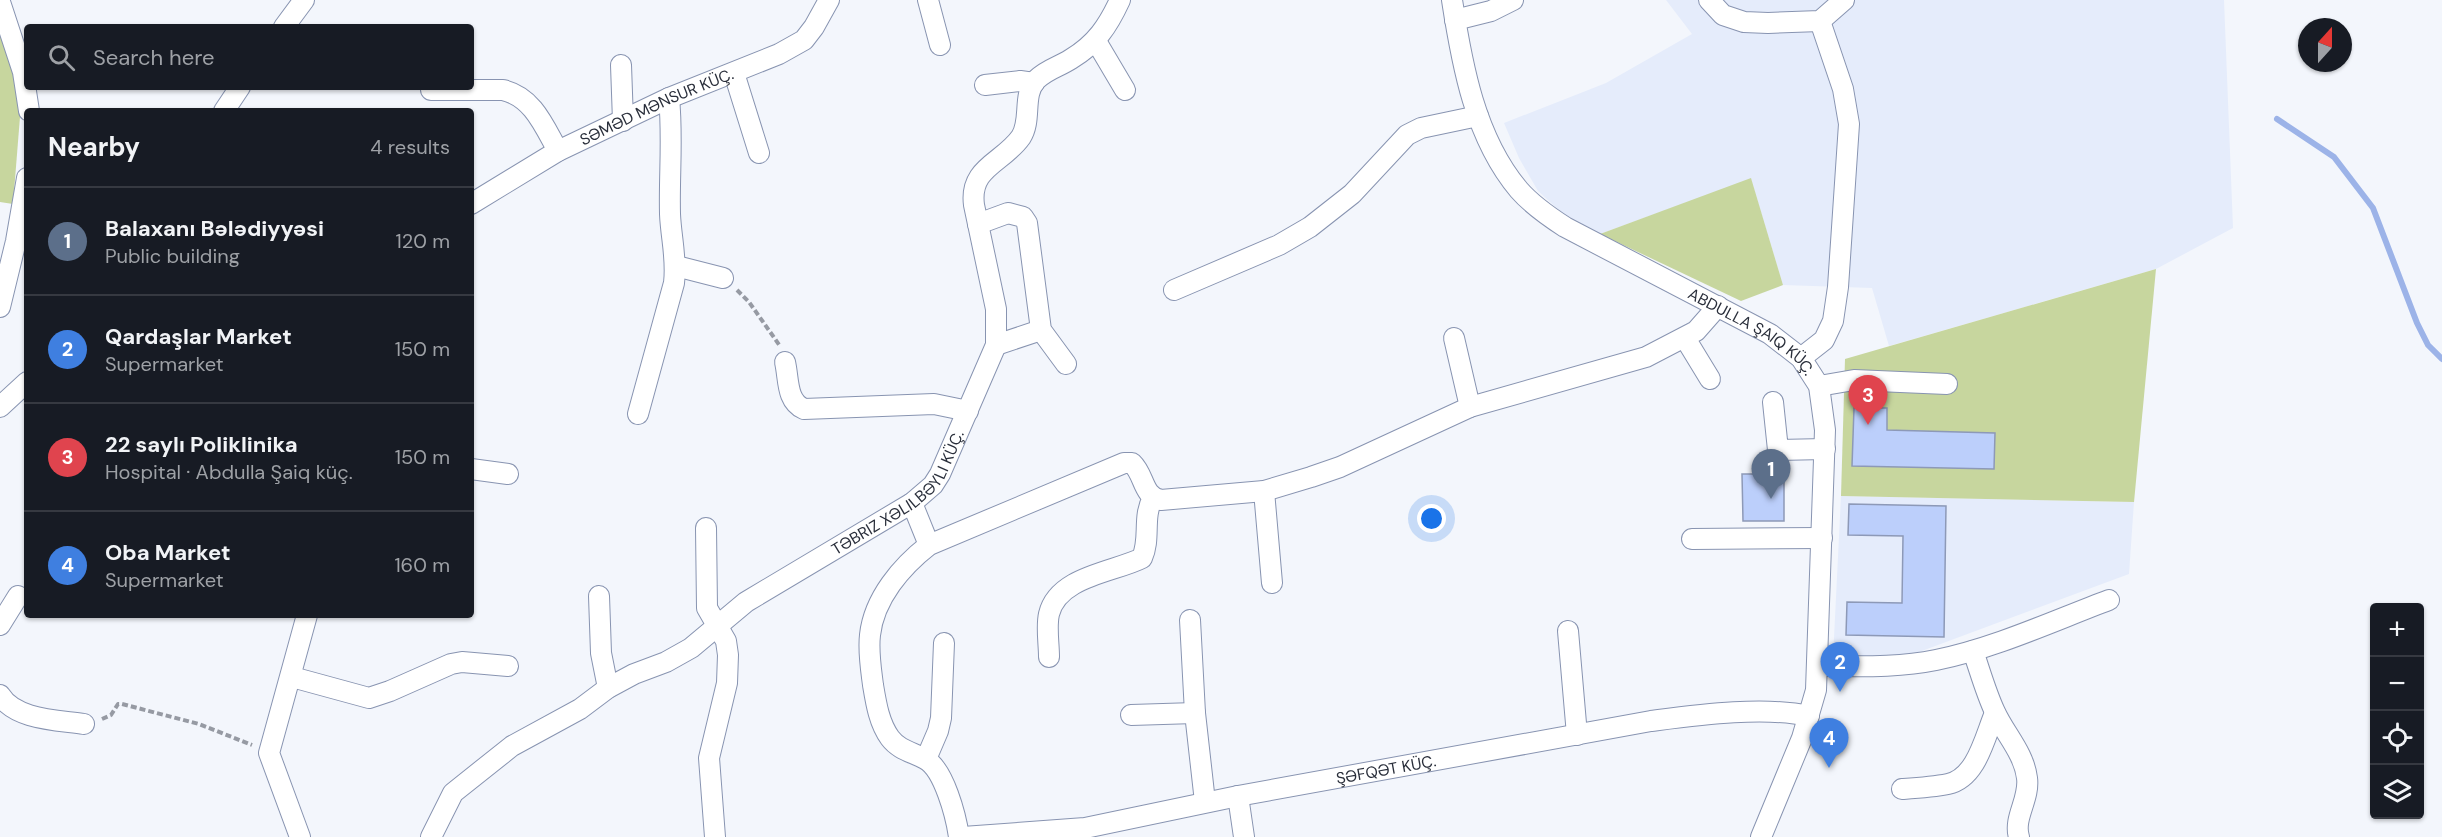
<!DOCTYPE html>
<html lang="en">
<head>
<meta charset="utf-8">
<style>
	:root { --surface:#171b24; --page:#20242c; --text:#f1f3f6; --muted:#9ea1a6; --line:#363941; --accent:#657725 }
	body { margin:0; font-family:"DM Sans",sans-serif; background:var(--page); color:var(--text) }
	.controls { position:absolute; right:18px; bottom:18px; display:grid; overflow:hidden; border-radius:6px; box-shadow:0 2px 4px #0004 }
	.controls button { width:54px; height:54px; display:grid; place-items:center; padding:0; border:0; border-bottom:2px solid var(--line); background:var(--surface); color:var(--text); font:30px sans-serif }
	.compass { position:absolute; left:2298px; top:18px; width:54px; height:54px; border-radius:50%; background:var(--surface); box-shadow:0 2px 4px #0004; rotate:21deg }
	.you { position:absolute; left:1432px; top:519px; width:21px; height:21px; margin:-15px; border:4px solid #fff; border-radius:50%; background:#1a73e8; box-shadow:0 0 0 9px #1a73e833 }
	.badge { display:grid; place-items:center; width:39px; height:39px; border-radius:50%; background:var(--accent); color:#fff; font-size:20px; font-weight:700 }
	.pin { position:absolute; translate:-50% -50px; filter:drop-shadow(0 2px 3px #0008) }
	.pin::after { content:''; position:absolute; top:32px; width:21px; height:18px; background:inherit; clip-path:polygon(0 0,100% 0,50% 100%) }
	.list { margin:0; padding:0; list-style:none }
	h2 { display:flex; justify-content:space-between; align-items:center; height:78px; margin:0; padding:0 24px; font-size:26px }
	h2 small { font-size:20px; font-weight:400; color:var(--muted) }
	.list li { display:grid; grid-template-columns:39px 1fr auto; gap:18px; align-items:center; box-sizing:border-box; height:108px; padding:0 24px; border-top:2px solid var(--line) }
	.list b { display:block; font-size:22px; white-space:nowrap }
	.list p { margin:0; font-size:20px; white-space:nowrap; color:var(--muted) }
	.list em { font-size:20px; font-style:normal; color:var(--muted) }
	.icon { flex:none; width:33px; height:33px; fill:none; stroke:currentColor; stroke-width:2; stroke-linecap:round; stroke-linejoin:round }
	.map { position:relative; flex:none; width:2442px; height:837px; overflow:hidden }
	.search { position:absolute; background:var(--surface); box-shadow:0 2px 4px #0004; left:24px; top:24px; width:450px; height:66px; display:flex; align-items:center; gap:15px; box-sizing:border-box; padding:0 21px; border-radius:6px; color:var(--muted); font-size:22px }
	.panel { position:absolute; background:var(--surface); box-shadow:0 2px 4px #0004; left:24px; top:108px; width:450px; height:510px; border-radius:6px }
	.map>svg:first-child { display:block }
	.built { fill:#e5ecfb }
	.green { fill:#c7d69e }
	.lines { fill:none; stroke-linecap:round; stroke-linejoin:round }
	.stream { stroke:#9cb3e8; stroke-width:6 }
	.building { fill:#bccffb; stroke:#8d99b7; stroke-width:1.5 }
	.minor-casing { stroke:#8894b1; stroke-width:22 }
	.path { stroke:#969aa3; stroke-width:4; stroke-dasharray:6 3; stroke-linecap:butt }
	.minor { stroke:#fff; stroke-width:20 }
	.labels { text-anchor:middle; stroke-width:6; stroke-linejoin:round; paint-order:stroke }
	.street-label { font-size:16px; fill:#2a2f3b; stroke:#fff }
</style>
</head>
<body>
<div class="map">
<svg width="2442" height="837" viewBox="0 0 2442 837">
	<rect width="100%" height="100%" fill="#f3f6fc"/>
	<g class="built">
		<path d="M1666,0H2224L2233,228L2156,269L1889,346L1872,288L1783,285L1751,179L1600,234L1561,212L1538,191L1519,158L1504,123L1606,83L1692,34Z"/>
		<path d="M1841,496L2134,502L2129,574L1903,658H1833Z"/>
	</g>
	<g class="green">
		<path d="M0,30L22,92L13,204L0,202Z"/>
		<path d="M1751,178L1783,285L1741,301L1600,234Z"/>
		<path d="M2156,269L2134,502L1841,496L1845,359Z"/>
	</g>
	<g class="lines">
		<path class="stream" d="M2277,119L2334,157L2373,208L2417,323L2428,345L2442,359"/>
	</g>
	<g class="building">
		<path d="M1854,408H1887V430L1995,433L1994,469L1852,466Z"/>
		<path d="M1742,474H1784V521H1743Z"/>
		<path d="M1849,504L1946,506L1944,637L1846,635L1847,602L1902,603L1903,536L1848,535Z"/>
	</g>
	<g class="lines">
		<defs>
			<g id="minor">
				<path d="M928,0L940,45"/>
				<path id="s1" d="M1452,0C1462,65 1475,138 1519,190C1532,205 1548,216 1565,227L1770,334L1801,358L1819,386L1825,430L1816,690L1802,738L1761,837"/>
				<path d="M1709,0L1723,15L1744,22L1768,23L1820,21L1844,0"/>
				<path d="M0,2L23,72L29,111"/>
				<path d="M1455,20L1491,11L1513,0"/>
				<path d="M284,27L304,0"/>
				<path d="M1096,41L1125,90"/>
				<path d="M621,65L623,121"/>
				<path d="M734,73L759,153"/>
				<path d="M985,85L1020,81L1034,83"/>
				<path d="M431,90H503C533,97 544,126 558,151"/>
				<path d="M224,111L240,87"/>
				<path id="s2" d="M471,204L558,151L669,98L779,54L804,40L814,27L829,0"/>
				<path d="M978,224L1008,213L1023,217L1027,223L1041,330L1066,364"/>
				<path d="M676,266L723,278"/>
				<path d="M1174,290L1279,245L1310,227L1352,194L1407,135L1421,128L1478,116"/>
				<path d="M0,307L16,241L27,178"/>
				<path d="M1454,338L1470,407"/>
				<path d="M1685,338L1710,379"/>
				<path d="M996,345L1041,330"/>
				<path d="M1801,358L1824,340L1833,321L1838,287L1849,124L1843,89L1820,21"/>
				<path d="M785,362C789,379 786,401 804,409L934,404L968,411"/>
				<path d="M1819,386L1854,380L1947,384"/>
				<path d="M1773,402L1778,450L1825,449"/>
				<path d="M0,407L27,382"/>
				<path d="M638,414L674,283C677,259 671,238 670,214C669,175 673,137 669,98"/>
				<path d="M471,469L508,474"/>
				<path d="M1264,491L1272,583"/>
				<path d="M912,503L929,545"/>
				<path d="M706,528L707,608L726,641L728,655L727,683L709,758L715,837"/>
				<path d="M1692,539L1822,538"/>
				<path d="M599,596L601,653L608,688"/>
				<path d="M1190,620L1195,713L1205,802"/>
				<path d="M0,625L18,596"/>
				<path d="M1568,631L1577,735"/>
				<path d="M1973,651C1980,671 1986,693 1995,712C2005,734 2024,753 2027,778C2030,799 2013,818 2019,837"/>
				<path d="M1049,657C1049,643 1046,627 1049,614C1058,576 1115,572 1142,558C1151,538 1142,517 1153,498"/>
				<path d="M1818,666C1857,666 1897,668 1936,660C1995,648 2053,621 2109,600"/>
				<path d="M292,677L369,698L390,691L451,664L462,662L508,666"/>
				<path d="M0,695C15,720 58,720 84,724"/>
				<path d="M1131,715L1195,713"/>
				<path d="M926,759L938,731L941,718L944,643"/>
				<path d="M1902,789C1917,788 1933,787 1948,784C1977,778 1985,736 1995,713"/>
				<path d="M1238,796L1244,837"/>
				<path d="M300,837L269,753L307,615"/>
				<path id="s3" d="M431,837L453,793L512,746L580,709L608,688L634,674L666,662L691,648L746,602L912,503L933,485L940,474L996,345V309L974,205C969,167 1003,163 1021,137C1032,120 1022,95 1036,80C1047,69 1059,67 1071,59C1096,44 1108,26 1120,0"/>
				<path d="M959,837C956,816 944,769 925,759C912,752 899,750 890,738C879,723 876,703 873,685C871,669 868,652 870,635C874,598 902,566 929,545L1124,463H1132C1145,475 1142,496 1161,500L1264,491L1311,477L1340,467L1470,407L1646,357L1696,331L1718,306"/>
				<path id="s4" d="M963,837L1085,828L1238,796L1651,721C1698,715 1763,706 1809,716"/>
			</g>
		</defs>
		<use href="#minor" class="minor-casing"/>
		<g class="path">
			<path d="M737,290L749,302L780,346"/>
			<path d="M102,719L111,715L118,704H122L199,724L252,745"/>
		</g>
		<use href="#minor" class="minor"/>
	</g>
	<g class="labels">
		<g class="street-label">
			<text dy="6" stroke="none"><textPath href="#s2" startOffset="210">SƏMƏD MƏNSUR KÜÇ.</textPath></text>
			<text dy="6" stroke="none"><textPath href="#s1" startOffset="478">ABDULLA ŞAIQ KÜÇ.</textPath></text>
			<text dy="6" stroke="none"><textPath href="#s3" startOffset="592">TƏBRIZ XƏLILBƏYLI KÜÇ.</textPath></text>
			<text dy="6" stroke="none"><textPath href="#s4" startOffset="429">ŞƏFQƏT KÜÇ.</textPath></text>
		</g>
	</g>
</svg>
<div class="controls">
<button>+</button>
<button>−</button>
<button><svg class="icon" aria-label="locate" viewBox="0 0 24 24"><circle cx="12" cy="12" r="6"/><path d="M12 2v4M12 18v4M2 12h4M18 12h4"/></svg></button>
<button><svg class="icon" aria-label="layers" viewBox="0 0 24 24"><path d="M12 4l9 5-9 5-9-5zM3 14l9 5 9-5"/></svg></button>
</div>
<svg class="compass" viewBox="-18 -18 36 36"><path d="M0-13l5 13h-10z" fill="#e53935"/><path d="M0 13l5-13h-10z" fill="#9ea1a6"/></svg>
<div class="you"></div>
<div class="pin badge" style="left:1771px;top:499px;background:#5c6f8a">1</div>
<div class="pin badge" style="left:1840px;top:692px;background:#3f7fe0">2</div>
<div class="pin badge" style="left:1868px;top:425px;background:#e0444e">3</div>
<div class="pin badge" style="left:1829px;top:768px;background:#3f7fe0">4</div>
<div class="search"><svg class="icon" aria-label="search" viewBox="0 0 24 24"><circle cx="10" cy="10" r="6"/><path d="M15 15l6 6"/></svg>Search here</div>
<section class="panel">
<h2>Nearby<small>4 results</small></h2>
<ul class="list">
<li><span class="badge" style="background:#5c6f8a">1</span><div><b>Balaxanı Bələdiyyəsi</b><p>Public building</p></div><em>120 m</em></li>
<li><span class="badge" style="background:#3f7fe0">2</span><div><b>Qardaşlar Market</b><p>Supermarket</p></div><em>150 m</em></li>
<li><span class="badge" style="background:#e0444e">3</span><div><b>22 saylı Poliklinika</b><p>Hospital · Abdulla Şaiq küç.</p></div><em>150 m</em></li>
<li><span class="badge" style="background:#3f7fe0">4</span><div><b>Oba Market</b><p>Supermarket</p></div><em>160 m</em></li>
</ul>
</section>
</div>
</body>
</html>
